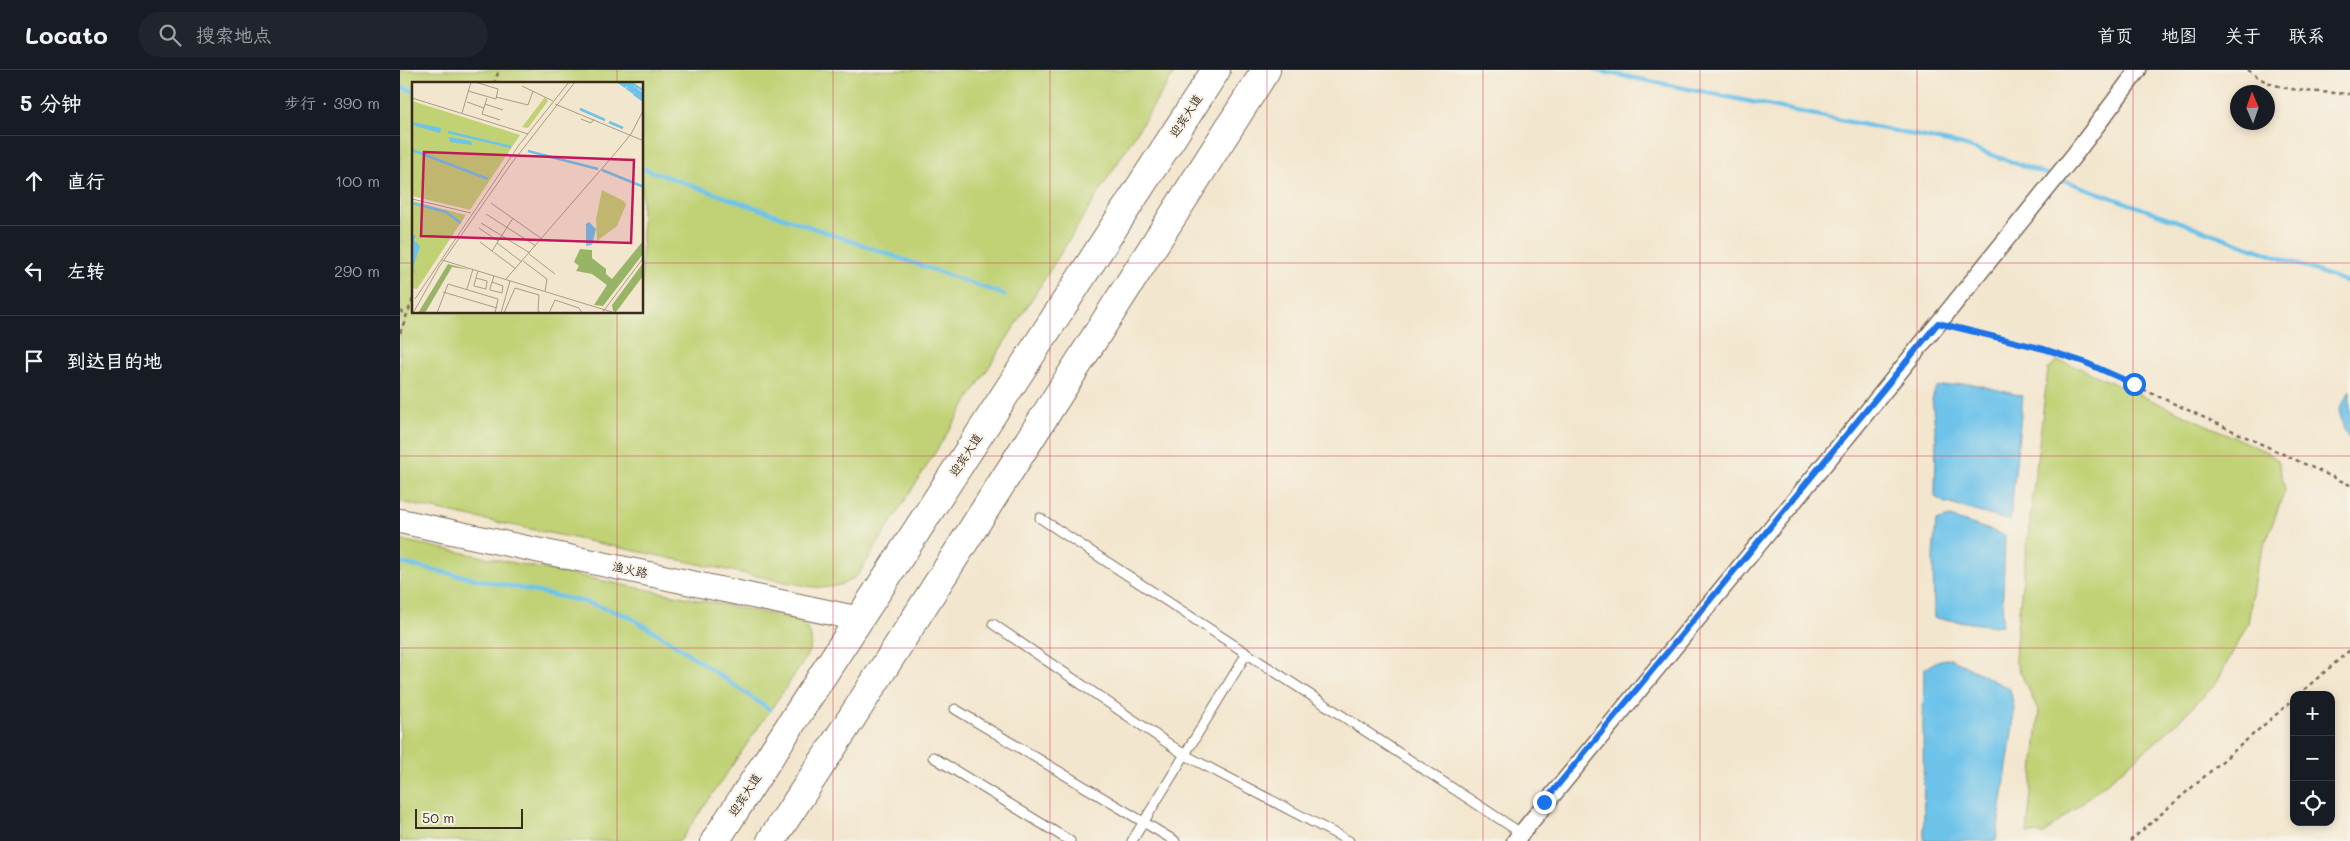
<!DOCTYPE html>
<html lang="zh">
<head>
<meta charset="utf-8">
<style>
	:root { --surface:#171b24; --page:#20242c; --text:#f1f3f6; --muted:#9ea1a6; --line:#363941 }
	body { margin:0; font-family:Mali,"LXGW WenKai TC",sans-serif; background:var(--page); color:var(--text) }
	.controls { position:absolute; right:15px; bottom:15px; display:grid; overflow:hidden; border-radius:10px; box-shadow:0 2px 8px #0003 }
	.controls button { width:45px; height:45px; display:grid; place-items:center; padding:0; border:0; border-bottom:1px solid var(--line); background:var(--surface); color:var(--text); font:25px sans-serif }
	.compass { position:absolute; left:1830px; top:15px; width:45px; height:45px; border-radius:50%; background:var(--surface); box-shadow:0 2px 8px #0003; rotate:358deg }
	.scale { position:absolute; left:15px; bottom:12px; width:108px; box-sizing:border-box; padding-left:5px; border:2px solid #3b2a1e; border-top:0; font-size:14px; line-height:18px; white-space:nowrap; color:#3b2a1e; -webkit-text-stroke:4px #f7f3e8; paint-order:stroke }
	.stop { position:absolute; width:15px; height:15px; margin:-11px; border:4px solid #1a73e8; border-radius:50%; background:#fff }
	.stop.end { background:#1a73e8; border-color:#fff; box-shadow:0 1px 5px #0008 }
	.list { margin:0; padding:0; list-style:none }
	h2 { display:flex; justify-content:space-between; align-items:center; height:65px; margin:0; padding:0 20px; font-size:21px }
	h2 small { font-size:16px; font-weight:400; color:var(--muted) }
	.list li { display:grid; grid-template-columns:32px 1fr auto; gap:15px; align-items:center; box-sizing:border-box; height:90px; padding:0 20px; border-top:1px solid var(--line) }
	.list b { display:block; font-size:19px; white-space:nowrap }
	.list em { font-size:16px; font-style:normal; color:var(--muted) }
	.icon { flex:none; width:28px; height:28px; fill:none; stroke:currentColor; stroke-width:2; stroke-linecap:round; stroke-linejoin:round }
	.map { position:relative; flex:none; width:1950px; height:771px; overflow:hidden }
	header { display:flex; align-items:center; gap:30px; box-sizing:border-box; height:70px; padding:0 25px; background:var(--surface); border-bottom:1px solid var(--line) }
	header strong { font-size:24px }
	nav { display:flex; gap:28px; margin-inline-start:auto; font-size:18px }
	.search { width:350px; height:45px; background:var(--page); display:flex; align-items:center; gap:12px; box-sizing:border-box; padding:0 18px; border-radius:28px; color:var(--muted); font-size:19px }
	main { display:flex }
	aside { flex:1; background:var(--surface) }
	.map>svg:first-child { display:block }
	.green { fill:#c0d274; stroke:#7e7e49; fill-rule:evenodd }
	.water { fill:#6dc3ea; stroke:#547684 }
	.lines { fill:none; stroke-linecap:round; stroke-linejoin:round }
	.stream { stroke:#6dc3ea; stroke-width:4.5 }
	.lane-casing { stroke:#7b6c5c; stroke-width:11 }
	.street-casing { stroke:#7b6c5c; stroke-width:19 }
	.secondary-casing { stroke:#7b6c5c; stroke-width:26 }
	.highway-casing { stroke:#7b6c5c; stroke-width:30 }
	.path { stroke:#7b6c5c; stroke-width:2.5; stroke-dasharray:4 4; stroke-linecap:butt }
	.lane { stroke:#fff; stroke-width:9 }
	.street { stroke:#fff; stroke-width:16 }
	.secondary { stroke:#fff; stroke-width:24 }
	.highway { stroke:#fff; stroke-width:28 }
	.route { stroke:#1a73e8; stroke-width:6 }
	.grid { fill:none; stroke:#d1495b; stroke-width:1; stroke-opacity:0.55 }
	.labels { text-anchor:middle; stroke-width:4.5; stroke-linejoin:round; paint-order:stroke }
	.street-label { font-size:12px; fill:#3b2a1e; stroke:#f7f3e8 }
	.inset-river { fill:none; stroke:#6dc3ea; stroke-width:2.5 }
	.inset-road { fill:none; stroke:#a99b88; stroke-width:1 }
	.view { fill:#c2185b; fill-opacity:0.15; stroke:#c2185b; stroke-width:2.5 }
	.inset-edge { fill:none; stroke:#3b2a1e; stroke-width:2.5 }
</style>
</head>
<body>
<header>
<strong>Locato</strong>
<div class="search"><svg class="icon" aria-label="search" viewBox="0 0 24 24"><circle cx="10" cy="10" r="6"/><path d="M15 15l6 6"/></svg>搜索地点</div>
<nav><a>首页</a><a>地图</a><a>关于</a><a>联系</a></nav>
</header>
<main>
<aside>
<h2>5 分钟<small>步行 · 390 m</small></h2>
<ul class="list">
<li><svg class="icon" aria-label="ahead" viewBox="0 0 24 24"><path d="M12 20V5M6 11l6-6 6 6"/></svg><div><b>直行</b></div><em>100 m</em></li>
<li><svg class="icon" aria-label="left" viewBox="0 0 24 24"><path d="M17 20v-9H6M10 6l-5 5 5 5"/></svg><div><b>左转</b></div><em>290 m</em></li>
<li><svg class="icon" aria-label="arrive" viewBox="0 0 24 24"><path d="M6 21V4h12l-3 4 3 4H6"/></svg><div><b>到达目的地</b></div></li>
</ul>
</aside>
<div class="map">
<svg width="1950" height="771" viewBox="0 0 1950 771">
	<rect width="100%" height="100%" fill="#f7f3e8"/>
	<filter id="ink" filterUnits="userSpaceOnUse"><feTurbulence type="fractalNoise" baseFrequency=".02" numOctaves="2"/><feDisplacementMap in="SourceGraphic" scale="10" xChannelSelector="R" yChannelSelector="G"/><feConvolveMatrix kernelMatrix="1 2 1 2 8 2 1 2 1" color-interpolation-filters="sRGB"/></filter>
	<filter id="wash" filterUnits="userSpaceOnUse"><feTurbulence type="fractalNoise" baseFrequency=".0096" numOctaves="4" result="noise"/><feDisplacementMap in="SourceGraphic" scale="20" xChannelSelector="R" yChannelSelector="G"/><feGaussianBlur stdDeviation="1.12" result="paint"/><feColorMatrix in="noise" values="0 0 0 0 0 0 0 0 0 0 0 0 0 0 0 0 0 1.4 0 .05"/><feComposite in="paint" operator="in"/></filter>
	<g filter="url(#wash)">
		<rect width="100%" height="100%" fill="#f3e6ce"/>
		<g class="green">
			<path d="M0,0H776L458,505C432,524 415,517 385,512L0,432ZM14,14H242V242H14Z"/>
			<path d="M1657,291L1675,296L1865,381L1878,390L1885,420L1856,498L1848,554L1815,615L1763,666L1644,764L1627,763L1639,642L1615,591L1617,558L1648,299Z"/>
			<path d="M0,470L398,550C417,565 413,575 402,594L280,771H0Z"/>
		</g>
		<g class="water">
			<path d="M1569,313L1623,326L1610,451L1543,432L1535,427L1536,368L1532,329L1536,317Z"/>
			<path d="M1950,320V369L1944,360L1939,340Z"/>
			<path d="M1550,447L1605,465L1602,555L1595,556L1534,548L1533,486L1536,451Z"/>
			<path d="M1550,588L1610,619L1614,637L1613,656L1596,771H1524L1523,654L1524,599L1537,591Z"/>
		</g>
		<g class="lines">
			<g class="stream">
				<path d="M1195,0L1563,75L1652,106"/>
				<path d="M0,17L14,21"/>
				<path d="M242,98L605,225"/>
				<path d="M1660,109L1950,213"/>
				<path d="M0,493L185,532L228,546L270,571L370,640"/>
			</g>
		</g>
	</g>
	<g filter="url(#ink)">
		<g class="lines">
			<defs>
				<g id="lane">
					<path d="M640,448L1121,763"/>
					<path d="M593,554L785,685L949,771"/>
					<path d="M555,639L775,771"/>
					<path d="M533,687L670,771"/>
					<path d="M732,771L847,583"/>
				</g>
				<path id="street" d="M1115,771L1454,358L1675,84L1738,0"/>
				<path id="secondary" d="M0,451L460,549"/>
				<g id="highway">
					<path d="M315,771L816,0"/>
					<path d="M371,771L451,649L866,0"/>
				</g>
			</defs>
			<use href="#lane" class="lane-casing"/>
			<use href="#street" class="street-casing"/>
			<use href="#secondary" class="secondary-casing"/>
			<use href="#highway" class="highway-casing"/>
			<g class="path">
				<path d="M1848,0C1876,24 1915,21 1950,24"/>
				<path d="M94,14L99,0"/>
				<path d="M0,241L7,244"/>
				<path d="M1554,257L1644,279L1684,292L1950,415"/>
				<path d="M0,263L14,226"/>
				<path d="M1898,625L1950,580"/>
				<path d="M1730,771L1894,629"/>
			</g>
			<use href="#lane" class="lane"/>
			<use href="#street" class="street"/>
			<use href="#secondary" class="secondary"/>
			<use href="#highway" class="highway"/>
		</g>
	</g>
	<g class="lines" filter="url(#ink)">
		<path class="route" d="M1144,732L1538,253L1644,279L1684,292L1734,314"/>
	</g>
	<path class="grid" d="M217,0V14M433,0V771M650,0V771M867,0V771M1083,0V771M1300,0V771M1517,0V771M1733,0V771M0,193H14M242,193H1950M217,242V771M0,386H1950M0,578H1950"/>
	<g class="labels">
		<g class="street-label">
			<text transform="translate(786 46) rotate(-57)" y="4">迎宾大道</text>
			<text transform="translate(566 385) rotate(-57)" y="4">迎宾大道</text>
			<text transform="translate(230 500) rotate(12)" y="4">渔火路</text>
			<text transform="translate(345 725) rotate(-57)" y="4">迎宾大道</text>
		</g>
	</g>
	<g transform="translate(12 12)">
		<rect width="231" height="231" fill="#f3e6ce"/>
		<path d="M133,15L136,19L116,46L110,45ZM0,19L108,53L58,128L0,114ZM190,108L212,119L214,123L205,144L185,159L184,137ZM0,119L54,133L5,207L0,206Z" fill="#c0d274"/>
		<path d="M231,159V172L191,224L182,223L195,203L180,192L164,189L167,184L162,180L168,167L180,168V176L194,187V192L200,197ZM231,181V194L204,230L201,229L200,223ZM36,182L59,188L40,185L13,231H6Z" fill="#98b466"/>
		<path d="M204,0L218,1L231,11V20L221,13L223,9L221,12L214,7L215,4L213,6ZM0,40L29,46L28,51L0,43ZM37,55L59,59L60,63L38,60ZM177,140L184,147L180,163L174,164V142ZM0,151L4,154L2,158L8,164L1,186L6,194L0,187Z" fill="#6dc3ea"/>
		<path class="inset-river" d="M218,0L232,9M168,27L193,38M197,40L211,46M36,50L99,65M0,68L76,97M116,69L186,87M190,88L232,105M0,121L34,130L49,141"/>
		<path class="inset-road" d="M110,4L141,19M56,9L84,17L86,7L63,0M84,15L116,23L121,9M0,16L116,52M75,16L70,32L88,38M55,20L72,26M73,22L91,28M143,22L232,59M50,31L59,0M169,37L179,41L182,37M0,117L59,131M79,121L130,157M74,132L124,164M69,141L118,171M67,146L86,159M68,160L104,187M85,161L110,180M80,169L101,136M117,172L143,192M30,178L203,231M111,179L135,197L133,209M64,196L75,199L74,207L62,204V203L66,189M94,197L206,68L219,52L232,27M80,200L91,204L90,211L78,208V206L82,194M55,207L61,187M31,210L85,226M3,217L107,63L157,0M1,231L27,185L99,82L163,0M25,231L36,202L86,217L83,231M89,231L98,199M92,231L103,206L127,213L126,229L129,231M137,231L143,218L167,226L170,231M190,231L232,175"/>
		<path class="view" d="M12,70L222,78L219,161L9,154Z"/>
		<rect width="231" height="231" class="inset-edge"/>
	</g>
</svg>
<div class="controls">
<button>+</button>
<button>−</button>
<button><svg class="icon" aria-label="locate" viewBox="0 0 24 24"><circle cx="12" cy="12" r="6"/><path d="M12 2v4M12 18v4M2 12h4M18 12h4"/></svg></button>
</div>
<svg class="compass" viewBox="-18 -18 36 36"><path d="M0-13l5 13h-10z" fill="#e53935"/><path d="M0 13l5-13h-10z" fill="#9ea1a6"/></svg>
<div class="scale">50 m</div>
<div class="stop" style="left:1734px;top:314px"></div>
<div class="stop end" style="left:1144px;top:732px"></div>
</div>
</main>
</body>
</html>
